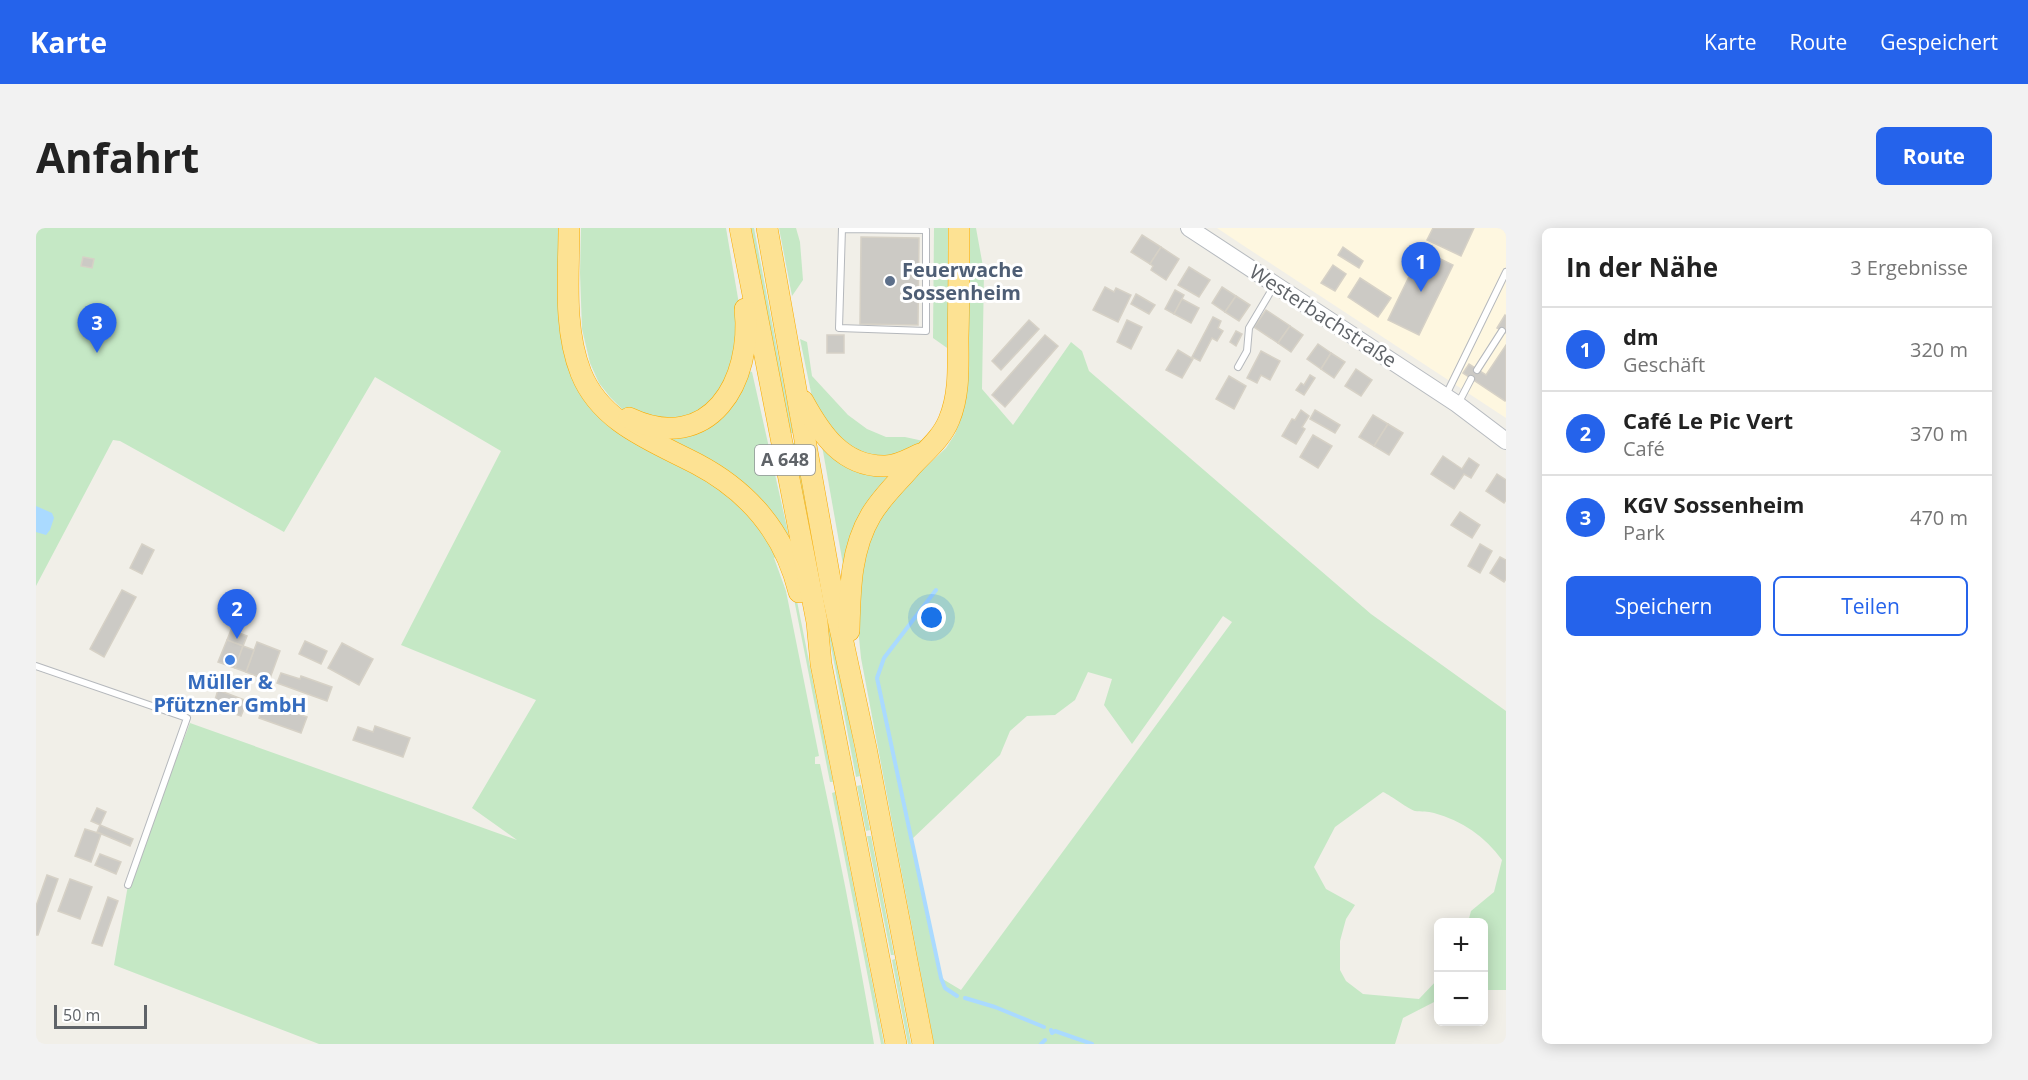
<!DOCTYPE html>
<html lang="de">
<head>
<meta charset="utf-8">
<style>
	:root { --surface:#fff; --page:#f2f2f2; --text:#222; --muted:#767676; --line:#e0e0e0; --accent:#2563eb }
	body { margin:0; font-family:"Open Sans",sans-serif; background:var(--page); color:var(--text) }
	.controls { position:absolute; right:18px; bottom:18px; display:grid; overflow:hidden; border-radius:9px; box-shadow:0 3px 15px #0003 }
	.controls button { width:54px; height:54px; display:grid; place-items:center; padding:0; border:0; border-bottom:2px solid var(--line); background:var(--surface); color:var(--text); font:30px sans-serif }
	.scale { position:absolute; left:18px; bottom:15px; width:93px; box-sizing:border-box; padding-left:6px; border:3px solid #5f6368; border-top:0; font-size:16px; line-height:21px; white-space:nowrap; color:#5f6368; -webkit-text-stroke:4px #fff; paint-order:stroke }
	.you { position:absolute; left:896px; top:390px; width:21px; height:21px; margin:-15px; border:4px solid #fff; border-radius:50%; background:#1a73e8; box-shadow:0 0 0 9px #1a73e833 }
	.badge { display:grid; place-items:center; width:39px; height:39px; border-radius:50%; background:var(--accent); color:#fff; font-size:20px; font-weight:700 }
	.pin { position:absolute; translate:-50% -50px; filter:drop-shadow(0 2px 3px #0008) }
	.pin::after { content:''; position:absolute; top:32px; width:21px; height:18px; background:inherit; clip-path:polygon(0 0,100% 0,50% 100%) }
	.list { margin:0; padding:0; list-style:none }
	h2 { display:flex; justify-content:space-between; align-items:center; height:78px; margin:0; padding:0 24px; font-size:26px }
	h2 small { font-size:20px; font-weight:400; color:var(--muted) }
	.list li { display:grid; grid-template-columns:39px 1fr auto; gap:18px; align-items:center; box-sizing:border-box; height:84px; padding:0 24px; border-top:2px solid var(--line) }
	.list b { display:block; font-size:22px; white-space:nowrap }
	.list p { margin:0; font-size:20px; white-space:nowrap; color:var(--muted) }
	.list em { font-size:20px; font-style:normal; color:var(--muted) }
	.actions { display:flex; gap:12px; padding:18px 24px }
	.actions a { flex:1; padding:14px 0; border:2px solid var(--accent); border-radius:9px; text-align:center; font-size:21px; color:var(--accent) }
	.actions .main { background:var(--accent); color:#fff }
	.map { position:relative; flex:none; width:1470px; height:816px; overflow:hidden; border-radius:9px }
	header { display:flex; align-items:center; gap:36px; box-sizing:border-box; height:84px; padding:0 30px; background:var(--accent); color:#fff }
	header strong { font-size:28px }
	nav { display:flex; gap:33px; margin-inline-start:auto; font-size:21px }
	.intro { display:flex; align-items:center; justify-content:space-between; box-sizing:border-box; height:144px; padding:0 36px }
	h1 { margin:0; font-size:42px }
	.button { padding:15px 27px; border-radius:9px; background:var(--accent); color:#fff; font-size:21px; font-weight:700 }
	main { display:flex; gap:36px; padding:0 36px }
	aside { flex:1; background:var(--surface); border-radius:9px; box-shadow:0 3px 15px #0003 }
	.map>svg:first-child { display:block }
	.commercial { fill:#fef7e0 }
	.green { fill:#c5e8c5; fill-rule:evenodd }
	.water { fill:#aadaff }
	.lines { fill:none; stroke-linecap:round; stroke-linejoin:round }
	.stream { stroke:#aadaff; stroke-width:4 }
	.building { fill:#cccac5; stroke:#d6d1c6; stroke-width:1.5 }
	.service-casing { stroke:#b5b8bc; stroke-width:8 }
	.secondary-casing { stroke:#b6babf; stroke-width:18 }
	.motorway-casing { stroke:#f9ab00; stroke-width:22 }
	.service { stroke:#fff; stroke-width:6 }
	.secondary { stroke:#fff; stroke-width:16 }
	.motorway { stroke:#fde293; stroke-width:21 }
	.service-dot { fill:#5c6f8a; stroke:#fff; stroke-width:2 }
	.shop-dot { fill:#3f7fe0; stroke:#fff; stroke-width:2 }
	.labels { text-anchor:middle; stroke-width:6; stroke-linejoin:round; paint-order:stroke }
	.shield { fill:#fff; stroke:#8f9295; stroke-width:1.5 }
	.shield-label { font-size:18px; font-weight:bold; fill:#5f6368 }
	.service-label { font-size:20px; font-weight:bold; fill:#4e5e75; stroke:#fff; text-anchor:start }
	.street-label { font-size:20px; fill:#5f6368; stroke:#fff }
	.shop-label { font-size:20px; font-weight:bold; fill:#366cbe; stroke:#fff }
</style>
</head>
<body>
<header>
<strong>Karte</strong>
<nav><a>Karte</a><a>Route</a><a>Gespeichert</a></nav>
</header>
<div class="intro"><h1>Anfahrt</h1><a class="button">Route</a></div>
<main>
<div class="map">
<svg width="1470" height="816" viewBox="0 0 1470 816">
	<rect width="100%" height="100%" fill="#f1efe8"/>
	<path class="commercial" d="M1181,0H1470V190L1205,16Z"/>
	<g class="green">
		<path d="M0,0H529L554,170L681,255L726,296L760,368L797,554H794L758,371L740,329L738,330L750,363L783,528L779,529V536H784C804,629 822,722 838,816H283L78,737L92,657L154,495L481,612L436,580L500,472L365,417L465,223L339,149L248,304L84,213L77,212L0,358Z"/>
		<path d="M545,0H690L704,82V118L679,173L644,193L598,188L586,181L574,169L563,155L554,135L546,101L544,45Z"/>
		<path d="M714,0H718L757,205H754Z"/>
		<path d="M743,0H760L764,14L767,52L756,68Z"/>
		<path d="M898,0H915L914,122L897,110Z"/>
		<path d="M931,0H940L948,44L946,161L977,197L1035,114L1046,123L1053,143L1335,386L1470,483V762H1448V694H1432L1435,683L1458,664L1466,632C1449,608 1426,593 1398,585C1392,583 1385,584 1379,583C1372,581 1356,568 1347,564L1299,599L1278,639L1290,661L1319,677L1310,691L1304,713V742L1310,753L1327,766L1383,771L1402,751V772L1367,790L1359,816H898L825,430L819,369L823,337L841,292L878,250L910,220L919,206L926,187ZM1187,388L1196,394L925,762L905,750L875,612L964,527L974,503L991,488L1019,487L1039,472L1052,444L1076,451L1068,477L1096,516Z"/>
		<path d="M764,111L771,114L776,148L812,187L831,201L850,209H869L892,214L874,225L842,232L808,218L777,174Z"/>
		<path d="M713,143L716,144L754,313L620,205L643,206Z"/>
		<path d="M785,212L865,242L808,342Z"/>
		<path d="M756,215H759L824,548L820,549Z"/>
		<path d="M825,557L834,602L830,603L821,558Z"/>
		<path d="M799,564L842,784L848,816H845L796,565Z"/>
		<path d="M831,608H835L858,727H855Z"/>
		<path d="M859,731L875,816H872L856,732Z"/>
	</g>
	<path class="water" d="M0,278L16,285L18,290L14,302L10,307L0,304Z"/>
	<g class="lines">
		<g class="stream">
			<path d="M900,362L848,430L841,450L905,750L909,760L921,768"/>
			<path d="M929,770L959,779L1008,799"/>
			<path d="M1015,802L1016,805L1019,803L1056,816"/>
			<path d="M1005,816L1009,812"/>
		</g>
	</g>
	<g class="building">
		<path d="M1397,0H1438L1425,28L1391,12Z"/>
		<path d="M1106,7L1125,19L1114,36L1095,24Z"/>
		<path d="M825,9L883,10L882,97L824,96Z"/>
		<path d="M1125,19L1143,31L1130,52L1115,42L1117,38L1114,36Z"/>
		<path d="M1307,19L1327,33L1323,40L1302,27Z"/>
		<path d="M1386,22L1417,37L1383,107L1352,92Z"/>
		<path d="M47,29L58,31L56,40L45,38Z"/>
		<path d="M1297,37L1310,46L1299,63L1285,55Z"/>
		<path d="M1153,39L1174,52L1163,69L1142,57Z"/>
		<path d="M1324,50L1355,70L1342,89L1312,69Z"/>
		<path d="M1069,59L1078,64L1080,60L1095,67L1082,94L1057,82Z"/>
		<path d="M1186,59L1200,68L1189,84L1176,75Z"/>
		<path d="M1139,62L1148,67L1138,86L1129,81Z"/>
		<path d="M1100,66L1119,77L1113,86L1095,76Z"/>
		<path d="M1200,68L1214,77L1203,93L1189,84Z"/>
		<path d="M1146,71L1163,80L1155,95L1138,86Z"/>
		<path d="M1230,82L1254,98L1242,115L1218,99Z"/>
		<path d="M1469,87L1470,88V105L1461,100Z"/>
		<path d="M1177,89L1185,93L1182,100L1187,103L1181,113L1176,110L1164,133L1156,129Z"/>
		<path d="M993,92L1003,101L965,142L956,133Z"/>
		<path d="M1091,92L1106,99L1095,121L1081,114Z"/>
		<path d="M1254,98L1267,107L1255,124L1242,115Z"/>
		<path d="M1200,103L1206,106L1200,118L1194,114Z"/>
		<rect x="791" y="107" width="17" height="18"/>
		<path d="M1009,107L1022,118L969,179L956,167Z"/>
		<path d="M1282,116L1295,125L1285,141L1271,131Z"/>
		<path d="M1470,117V172L1469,173L1427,145L1433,136L1450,147Z"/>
		<path d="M1142,122L1157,131L1146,150L1130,142Z"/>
		<path d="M1225,123L1244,133L1234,152L1225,147L1221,155L1211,150Z"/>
		<path d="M1295,125L1309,134L1298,150L1285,141Z"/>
		<path d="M1320,141L1336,152L1325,168L1309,158Z"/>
		<path d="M1274,147L1279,150L1268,167L1260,162L1265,155L1268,157Z"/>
		<path d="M1193,148L1210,158L1198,181L1180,171Z"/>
		<path d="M1265,182L1273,188L1266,199L1269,201L1260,216L1246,208L1256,191L1259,192Z"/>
		<path d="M1279,182L1304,197L1299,205L1274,191Z"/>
		<path d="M1337,187L1352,196L1338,218L1323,209Z"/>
		<path d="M1352,196L1367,205L1353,227L1338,218Z"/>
		<path d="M1277,207L1296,218L1282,240L1264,229Z"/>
		<path d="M1407,228L1426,241L1433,230L1443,237L1435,250L1428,246L1418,261L1395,246Z"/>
		<path d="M1461,246L1470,252V272L1468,275L1450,263Z"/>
		<path d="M1424,284L1444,297L1436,310L1415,297Z"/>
		<path d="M106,316L118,322L106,346L94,340Z"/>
		<path d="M1444,316L1456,323L1444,345L1432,338Z"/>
		<path d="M1464,329L1470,332V351L1468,354L1454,345Z"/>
		<path d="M86,362L100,369L68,429L54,421Z"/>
		<path d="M195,402L211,408L207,418L191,412Z"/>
		<path d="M191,412L207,418L199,440L182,434Z"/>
		<path d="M269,413L291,423L285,436L263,426Z"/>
		<path d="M221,414L244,423L233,453L210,444Z"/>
		<path d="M306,415L337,431L323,457L292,440Z"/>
		<path d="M207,418L218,422L210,444L199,440Z"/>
		<path d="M245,445L264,451L265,448L296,459L291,473L241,455Z"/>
		<path d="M182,462L211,473L205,488L177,478Z"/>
		<path d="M228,474L271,489L265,505L223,490Z"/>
		<path d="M339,498L374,510L367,529L317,512L322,499L337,504Z"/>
		<path d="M61,580L70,584L64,597L55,593Z"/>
		<path d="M64,597L97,611L94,618L61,604Z"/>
		<path d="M49,601L65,606L55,634L39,628Z"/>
		<path d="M64,626L85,634L80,646L59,637Z"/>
		<path d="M11,647L22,651L2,707H0V678Z"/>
		<path d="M34,651L56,659L44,691L22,683Z"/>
		<path d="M72,669L82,673L66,718L56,715Z"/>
	</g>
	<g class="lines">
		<defs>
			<g id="service">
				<path d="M806,1L890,2V103L803,100L806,0"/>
				<path d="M1202,139L1211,123L1213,100L1238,58"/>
				<path d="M1441,142L1466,103"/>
				<path d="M1410,167L1470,44"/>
				<path d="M1423,174L1435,151"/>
				<path d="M0,438L151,490L92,657"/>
			</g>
			<path id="secondary" d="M1153,0L1421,176L1470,213"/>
			<g id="motorway">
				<path d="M533,0C533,47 527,100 545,145C565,195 617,213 661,236C714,264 749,307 763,364"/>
				<path d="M704,0L781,394L785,436L860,816"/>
				<path d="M731,0L797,368L830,520L887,816"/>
				<path d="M767,173C785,206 807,239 849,238C862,238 873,231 884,226"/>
				<path d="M593,190C674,228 717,153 709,81"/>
				<path d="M813,403C814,364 814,322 835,287C845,270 860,256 873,241C887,225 905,212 913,192C924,166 922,137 922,110C923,73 923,37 923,0"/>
			</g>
		</defs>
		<use href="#service" class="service-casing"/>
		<use href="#secondary" class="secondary-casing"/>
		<use href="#motorway" class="motorway-casing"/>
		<use href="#service" class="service"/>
		<use href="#secondary" class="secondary"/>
		<use href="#motorway" class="motorway"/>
	</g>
	<circle class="service-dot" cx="854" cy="53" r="6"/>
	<circle class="shop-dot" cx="194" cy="432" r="6"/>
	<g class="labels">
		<rect class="shield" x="719" y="217" width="60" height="30" rx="4.5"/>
		<g class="shield-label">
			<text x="749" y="238">A 648</text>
		</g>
		<g class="service-label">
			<text x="866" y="49">Feuerwache<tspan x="866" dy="23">Sossenheim</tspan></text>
		</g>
		<g class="street-label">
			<text transform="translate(1287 88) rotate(33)" y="7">Westerbachstraße</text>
		</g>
		<g class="shop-label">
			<text x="194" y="461">Müller &amp;<tspan x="194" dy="23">Pfützner GmbH</tspan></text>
		</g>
	</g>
</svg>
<div class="controls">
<button>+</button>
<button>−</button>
</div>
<div class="scale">50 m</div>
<div class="you"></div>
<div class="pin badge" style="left:1385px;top:64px">1</div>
<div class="pin badge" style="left:201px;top:411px">2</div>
<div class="pin badge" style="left:61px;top:125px">3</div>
</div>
<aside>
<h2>In der Nähe<small>3 Ergebnisse</small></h2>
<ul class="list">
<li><span class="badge">1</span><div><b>dm</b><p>Geschäft</p></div><em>320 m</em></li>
<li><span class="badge">2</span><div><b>Café Le Pic Vert</b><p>Café</p></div><em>370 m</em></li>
<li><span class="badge">3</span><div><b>KGV Sossenheim</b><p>Park</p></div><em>470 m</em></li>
</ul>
<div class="actions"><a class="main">Speichern</a><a>Teilen</a></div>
</aside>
</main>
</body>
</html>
